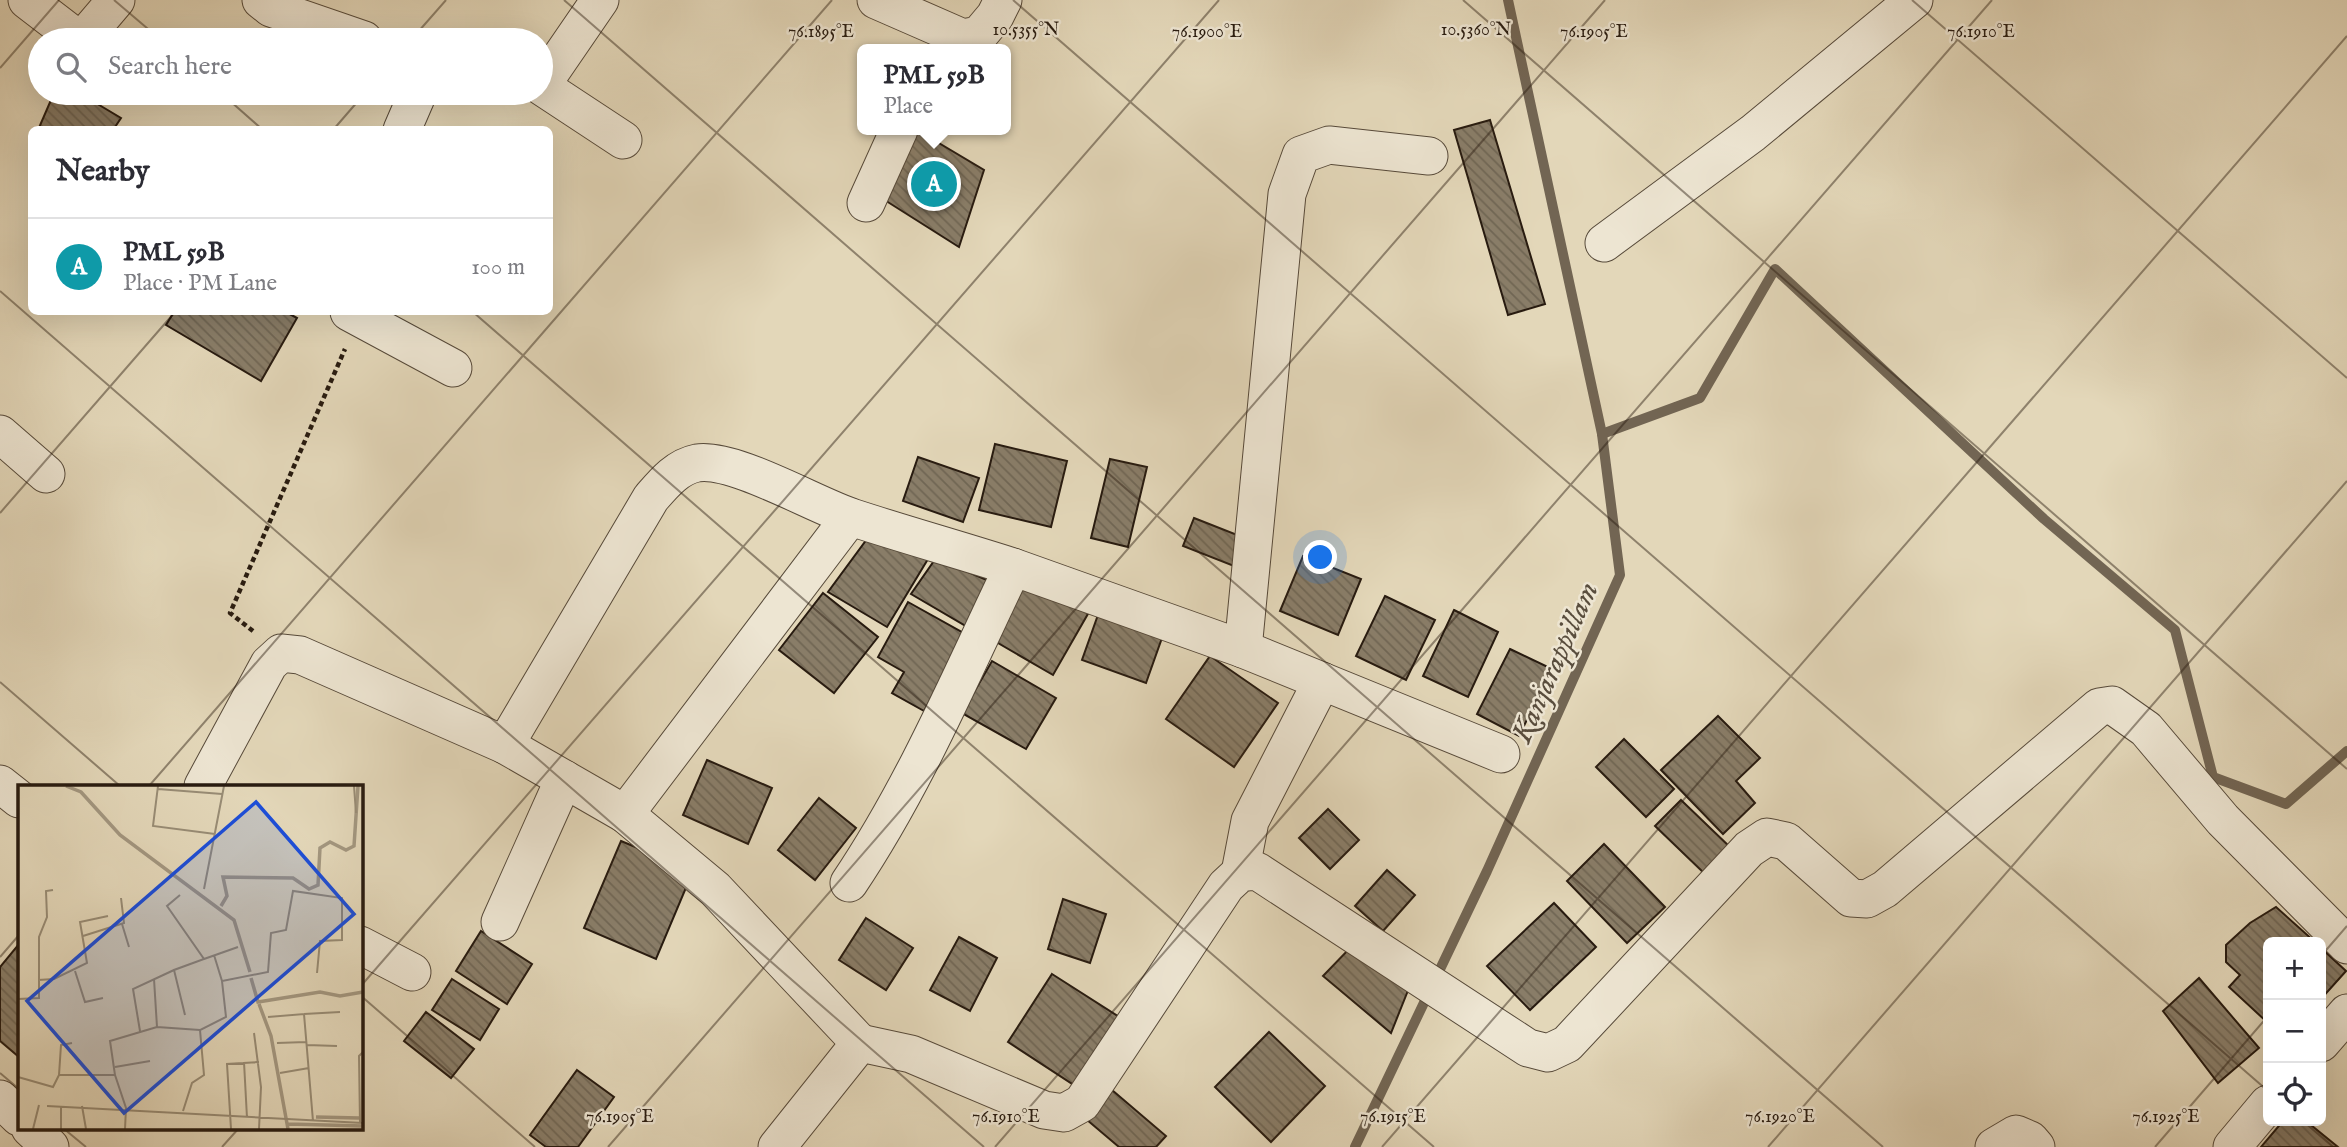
<!DOCTYPE html>
<html lang="en">
<head>
<meta charset="utf-8">
<style>
	:root { --surface:#fff; --page:#f2f2f3; --text:#2b2b33; --muted:#7c7c81; --line:#e1e1e2; --accent:#8f2418 }
	body { margin:0; font-family:"IM FELL English",serif; background:var(--page); color:var(--text) }
	.controls { position:absolute; right:21px; bottom:21px; display:grid; overflow:hidden; border-radius:10px; box-shadow:0 7px 28px #0002 }
	.controls button { width:63px; height:63px; display:grid; place-items:center; padding:0; border:0; border-bottom:2px solid var(--line); background:var(--surface); color:var(--text); font:35px sans-serif }
	.you { position:absolute; left:1321px; top:558px; width:24px; height:24px; margin:-18px; border:5px solid #fff; border-radius:50%; background:#1a73e8; box-shadow:0 0 0 10px #1a73e833 }
	.badge { display:grid; place-items:center; width:46px; height:46px; border-radius:50%; background:var(--accent); color:#fff; font-size:23px; font-weight:700 }
	.pin { position:absolute; translate:-50% -50%; border:4px solid #fff; box-shadow:0 2px 7px #0006 }
	.popup { position:absolute; left:857px; top:44px; width:154px; height:91px; box-sizing:border-box; display:grid; place-content:center; border-radius:10px; background:var(--surface); filter:drop-shadow(0 2px 5px #0005); font-size:23px; white-space:nowrap; color:var(--muted) }
	.popup b { font-size:26px; color:var(--text) }
	.popup::after { content:''; position:absolute; left:50%; top:100%; margin-left:-14px; border:14px solid transparent; border-top-color:var(--surface) }
	.list { margin:0; padding:0; list-style:none }
	h2 { display:flex; justify-content:space-between; align-items:center; height:91px; margin:0; padding:0 28px; font-size:30px }
	h2 small { font-size:23px; font-weight:400; color:var(--muted) }
	.list li { display:grid; grid-template-columns:46px 1fr auto; gap:21px; align-items:center; box-sizing:border-box; height:98px; padding:0 28px; border-top:2px solid var(--line) }
	.list b { display:block; font-size:26px; white-space:nowrap }
	.list p { margin:0; font-size:23px; white-space:nowrap; color:var(--muted) }
	.list em { font-size:23px; font-style:normal; color:var(--muted) }
	.icon { flex:none; width:38px; height:38px; fill:none; stroke:currentColor; stroke-width:2; stroke-linecap:round; stroke-linejoin:round }
	.map { position:relative; flex:none; width:2347px; height:1147px; overflow:hidden }
	.search { position:absolute; background:var(--surface); box-shadow:0 7px 28px #0002; left:28px; top:28px; width:525px; height:77px; display:flex; align-items:center; gap:18px; box-sizing:border-box; padding:0 24px; border-radius:38px; color:var(--muted); font-size:26px }
	.panel { position:absolute; background:var(--surface); box-shadow:0 7px 28px #0002; left:28px; top:126px; width:525px; height:189px; border-radius:10px }
	.map>svg:first-child { display:block }
	.lines { fill:none; stroke-linecap:round; stroke-linejoin:round }
	.stream { stroke:#726553; stroke-width:10 }
	.building { fill:url(#building-back-hatch); stroke:#281b10; stroke-width:2 }
	.minor-casing { stroke:#574a3a; stroke-width:39 }
	.path { stroke:#281b10; stroke-width:4.5; stroke-dasharray:5 3.5; stroke-linecap:butt }
	.minor { stroke:#ede5d2; stroke-width:37 }
	.ticks { fill:none; stroke:#281b10; stroke-width:2; stroke-opacity:0.45 }
	.labels { text-anchor:middle; stroke-width:5; stroke-linejoin:round; paint-order:stroke }
	.water-label { font-size:30px; font-style:italic; fill:#594d3d; stroke:#ede5d2 }
	.inset-river { fill:none; stroke:#a39780; stroke-width:3.5 }
	.inset-road { fill:none; stroke:#988c75; stroke-width:2 }
	.view { fill:#1d4ed8; fill-opacity:0.15; stroke:#1d4ed8; stroke-width:3.5 }
	.inset-edge { fill:none; stroke:#281b10; stroke-width:3.5 }
	.ticks-label { font-size:18px; text-anchor:middle; fill:#281b10; stroke:#ede5d2; stroke-width:5; stroke-linejoin:round; paint-order:stroke }
</style>
</head>
<body>
<div class="map">
<svg width="2347" height="1147" viewBox="0 0 2347 1147">
	<defs>
		<pattern id="building-back-hatch" width="6" height="6" patternUnits="userSpaceOnUse" patternTransform="scale(1.75)"><rect width="6" height="6" fill="#897d68"/><path d="M-1 5l2 2M0 0l6 6M5-1l2 2" fill="none" stroke="#706654"/></pattern>
	</defs>
	<rect width="100%" height="100%" fill="#e3d7b9"/>
	<filter id="stains"><feTurbulence type="fractalNoise" baseFrequency=".00286" numOctaves="4"/><feColorMatrix values="0 0 0 0 .2 0 0 0 0 .09 0 0 0 0 .02 0 0 0 .5 -.17"/></filter>
	<radialGradient id="worn" r=".72"><stop offset=".6" stop-color="#630" stop-opacity="0"/><stop offset="1" stop-color="#630" stop-opacity=".3"/></radialGradient>
	<g class="lines">
		<g class="stream">
			<path d="M1602,434L1700,398L1775,269L2044,519L2175,630L2213,777L2286,804L2347,751"/>
			<path d="M1355,1147L1487,871L1620,575L1602,434L1508,0"/>
		</g>
	</g>
	<g class="building">
		<path d="M54,93H79L121,118L113,130H38Z"/>
		<path d="M1490,120L1545,304L1508,315L1454,130Z"/>
		<path d="M917,130L984,170L959,247L883,199Z"/>
		<path d="M174,312H286L297,318L261,381L166,325Z"/>
		<path d="M995,444L1067,461L1051,527L979,510Z"/>
		<path d="M918,457L979,478L963,522L903,501Z"/>
		<path d="M1110,459L1147,467L1128,547L1091,538Z"/>
		<path d="M1194,518L1250,540L1239,568L1183,546Z"/>
		<path d="M870,535L931,554L887,627L828,592Z"/>
		<path d="M1303,556L1361,579L1338,635L1280,611Z"/>
		<path d="M936,558L996,584L971,629L911,594Z"/>
		<path d="M1027,576L1089,612L1053,675L991,639Z"/>
		<path d="M823,593L878,637L834,693L779,650Z"/>
		<path d="M1385,596L1435,620L1406,680L1356,656Z"/>
		<path d="M908,602L967,635L924,711L892,693L904,672L878,657Z"/>
		<path d="M1454,610L1498,632L1468,697L1423,676Z"/>
		<path d="M1099,612L1163,635L1146,683L1082,660Z"/>
		<path d="M1510,649L1552,669L1519,736L1477,714Z"/>
		<path d="M1210,656L1278,703L1234,767L1166,719Z"/>
		<path d="M992,661L1056,698L1026,749L962,713Z"/>
		<path d="M1718,716L1760,758L1736,781L1755,803L1723,834L1661,770Z"/>
		<path d="M1624,739L1674,789L1646,817L1596,767Z"/>
		<path d="M707,760L772,788L748,844L683,815Z"/>
		<path d="M819,798L856,828L815,880L778,850Z"/>
		<path d="M1681,800L1730,847L1705,874L1655,826Z"/>
		<path d="M1328,809L1359,840L1330,869L1299,838Z"/>
		<path d="M621,841L693,871L656,959L584,928Z"/>
		<path d="M1604,844L1665,907L1627,943L1567,881Z"/>
		<path d="M1387,870L1415,895L1383,931L1355,906Z"/>
		<path d="M1063,899L1106,914L1090,963L1048,949Z"/>
		<path d="M1554,903L1596,947L1530,1010L1487,966Z"/>
		<path d="M2276,907L2315,942H2268V1023L2229,987L2240,975L2226,962V945L2250,923Z"/>
		<path d="M866,918L913,948L886,990L839,960Z"/>
		<path d="M481,931L532,964L507,1004L456,971Z"/>
		<path d="M959,937L997,958L970,1011L930,990Z"/>
		<path d="M19,944V1057L0,1041V967Z"/>
		<path d="M1350,948L1409,988L1391,1033L1323,976Z"/>
		<path d="M2321,948L2346,971L2321,999Z"/>
		<path d="M1052,974L1124,1020L1080,1089L1008,1042Z"/>
		<path d="M2199,978L2259,1048L2218,1083L2163,1011Z"/>
		<path d="M452,979L499,1009L480,1040L432,1010Z"/>
		<path d="M426,1012L474,1049L451,1078L404,1041Z"/>
		<path d="M1269,1032L1325,1086L1271,1142L1215,1087Z"/>
		<path d="M577,1070L614,1097L578,1147H546L530,1135Z"/>
		<path d="M1112,1090L1166,1136L1156,1147H1119L1087,1120Z"/>
		<path d="M2283,1121H2306L2338,1147H2261Z"/>
	</g>
	<g class="lines">
		<defs>
			<g id="minor">
				<path d="M27,0L79,40"/>
				<path d="M261,0L271,8L364,40"/>
				<path d="M600,0L541,86L623,140"/>
				<path d="M876,0L963,38L979,35L995,16L1003,0"/>
				<path d="M82,40L116,0"/>
				<path d="M402,130L418,93"/>
				<path d="M866,203L899,130"/>
				<path d="M1604,243L1753,133L1914,0"/>
				<path d="M349,312L453,368"/>
				<path d="M0,434L46,474"/>
				<path d="M1243,649L1501,754"/>
				<path d="M505,745L651,498C664,483 677,467 697,463C734,457 816,506 854,518C906,535 960,550 1013,567"/>
				<path d="M0,784L19,799"/>
				<path d="M203,786L269,664L281,653L300,655L505,745L625,814L850,517"/>
				<path d="M625,814L715,889L860,1043"/>
				<path d="M1240,873L1250,821L1322,681"/>
				<path d="M849,883C915,785 962,673 1013,567L1243,649L1287,194L1301,155L1329,145L1429,156"/>
				<path d="M500,922L564,779"/>
				<path d="M360,945L412,972"/>
				<path d="M2321,1043L2347,1013"/>
				<path d="M0,1099L19,1117"/>
				<path d="M30,1128L50,1147"/>
				<path d="M777,1147L860,1043L911,1054L1044,1110L1064,1113L1082,1103L1226,886L1240,873L1257,871L1528,1048L1548,1053L1567,1044L1749,849L1767,837L1786,841L1851,898L1867,899L1885,889L2099,707L2112,705L2146,729L2223,820L2347,945"/>
				<path d="M1994,1147L2016,1134L2030,1140L2036,1147"/>
				<path d="M2232,1147L2268,1104"/>
			</g>
		</defs>
		<use href="#minor" class="minor-casing"/>
		<path class="path" d="M253,631L230,613L345,349"/>
		<use href="#minor" class="minor"/>
	</g>
	<path class="ticks" d="M114,0L161,40M564,0L1883,1147M1013,0L2268,1091M1463,0L2347,769M1912,0L2347,378M411,40L446,0M0,68L59,0M221,93L263,130M333,130L365,93M0,291L984,1147M473,312L1434,1147M0,513L175,312M0,682L120,786M149,786L832,0M2321,956L2347,926M0,957L19,935M360,987L1219,0M360,995L535,1147M0,1073L19,1089M2303,1121L2333,1147M63,1128L86,1147M222,1147L239,1128M608,1147L1605,0M995,1147L1992,0M1382,1147L2347,36M1768,1147L2347,481M2155,1147L2268,1016"/>
	<g class="labels">
		<g class="water-label">
			<text transform="translate(1554 662) rotate(-66)" y="10">Kanjarappillam</text>
		</g>
	</g>
	<g transform="translate(18 785)">
		<rect width="345" height="345" fill="#e3d7b9"/>
		<path class="inset-river" d="M48,1L63,7L102,50L216,135L232,187M203,121L209,111L205,92L275,93L291,104L300,100L302,63L312,57L328,65L336,61L340,1M233,193L240,217L302,207L322,211L345,207M241,219L253,251L270,344M298,332L341,333M270,339L345,341"/>
		<path class="inset-road" d="M140,1L135,41L197,49M336,1L338,28M140,4L204,9M186,104L206,1M162,110L149,121L186,174L156,185L167,230M104,139L111,162M65,151L106,138L103,113M196,170L204,196M186,174L220,162M57,186L67,217L85,213M20,195L36,194L69,178L62,137L90,131M0,214L21,213V152L29,132L28,106L35,105M286,229L322,227M250,232L286,229L295,336M139,242L182,245M122,246L115,204L156,185M236,248L243,302L241,344M54,258L43,260L41,290H97L92,256L139,242L136,194M259,258L288,257M289,260L319,261M226,277L229,333M97,282L132,276M262,288L291,283M97,290L108,323L107,344M0,292L35,302L41,290M29,321L345,338M64,321L68,344M165,326L174,298L186,290L182,245L208,232L204,196L250,187L253,148L268,145L275,106L324,113V155L302,156L299,188M342,338L341,271L345,267M15,344L21,320M43,344V321M213,344L209,279L241,277"/>
		<path class="view" d="M238,17L336,129L106,328L9,216Z"/>
		<rect width="345" height="345" class="inset-edge"/>
	</g>
	<g class="ticks-label">
		<text x="1026" y="35">10.5355°N</text>
		<text x="1476" y="35">10.5360°N</text>
		<text x="821" y="37">76.1895°E</text>
		<text x="1207" y="37">76.1900°E</text>
		<text x="1594" y="37">76.1905°E</text>
		<text x="1981" y="37">76.1910°E</text>
		<text x="620" y="1122">76.1905°E</text>
		<text x="1006" y="1122">76.1910°E</text>
		<text x="1393" y="1122">76.1915°E</text>
		<text x="1780" y="1122">76.1920°E</text>
		<text x="2166" y="1122">76.1925°E</text>
	</g>
	<rect width="100%" height="100%" filter="url(#stains)"/>
	<rect width="100%" height="100%" fill="url(#worn)"/>
</svg>
<div class="controls">
<button>+</button>
<button>−</button>
<button><svg class="icon" aria-label="locate" viewBox="0 0 24 24"><circle cx="12" cy="12" r="6"/><path d="M12 2v4M12 18v4M2 12h4M18 12h4"/></svg></button>
</div>
<div class="you"></div>
<div class="pin badge" style="left:934px;top:184px;background:#0f9aa8">A</div>
<div class="popup"><b>PML 59B</b>Place</div>
<div class="search"><svg class="icon" aria-label="search" viewBox="0 0 24 24"><circle cx="10" cy="10" r="6"/><path d="M15 15l6 6"/></svg>Search here</div>
<section class="panel">
<h2>Nearby<small></small></h2>
<ul class="list">
<li><span class="badge" style="background:#0f9aa8">A</span><div><b>PML 59B</b><p>Place · PM Lane</p></div><em>100 m</em></li>
</ul>
</section>
</div>
</body>
</html>
